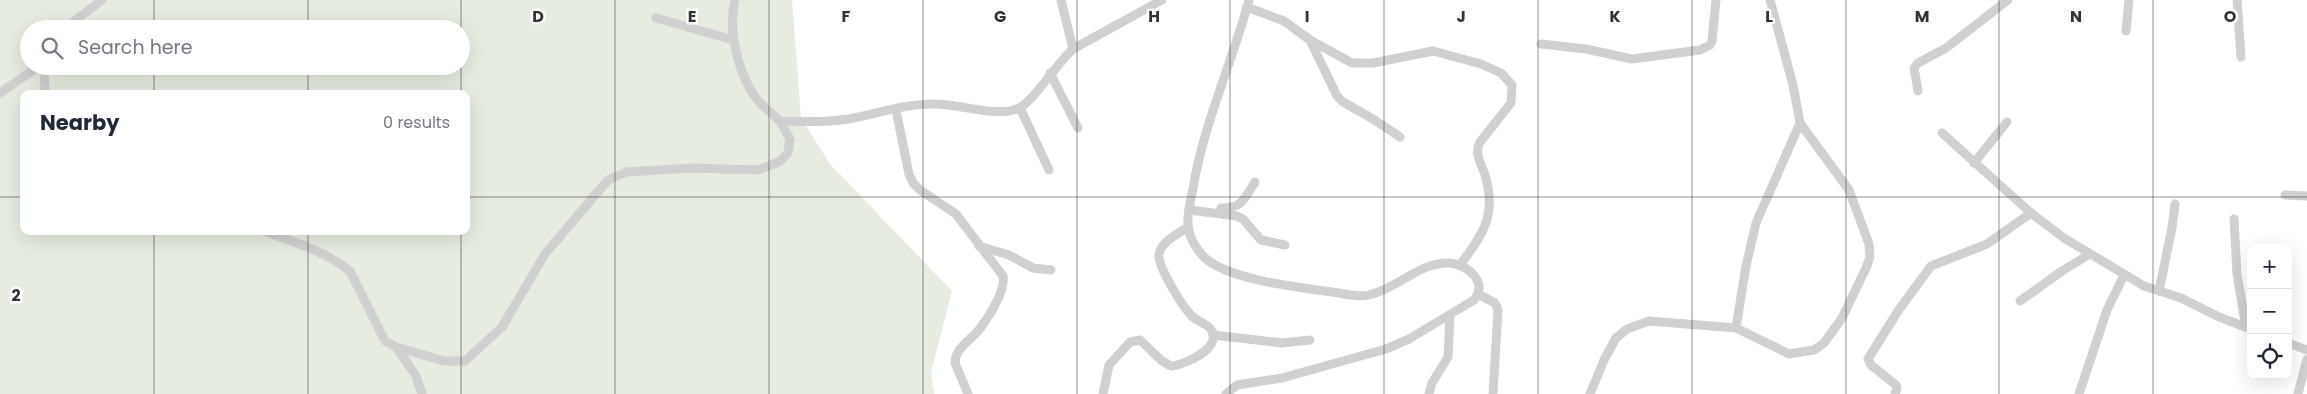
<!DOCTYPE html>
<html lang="en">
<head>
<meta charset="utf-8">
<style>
	:root { --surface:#fff; --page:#f2f2f3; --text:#1f2937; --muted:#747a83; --line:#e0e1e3 }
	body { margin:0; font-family:Poppins,sans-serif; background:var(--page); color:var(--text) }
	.controls { position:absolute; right:15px; bottom:15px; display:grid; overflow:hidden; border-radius:10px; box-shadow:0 5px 20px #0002 }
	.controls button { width:45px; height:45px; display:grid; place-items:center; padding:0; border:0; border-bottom:1px solid var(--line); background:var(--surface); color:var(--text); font:25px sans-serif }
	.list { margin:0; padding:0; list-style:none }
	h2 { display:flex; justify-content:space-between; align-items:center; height:65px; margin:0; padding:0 20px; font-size:21px }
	h2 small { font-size:16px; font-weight:400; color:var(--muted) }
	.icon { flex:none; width:28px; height:28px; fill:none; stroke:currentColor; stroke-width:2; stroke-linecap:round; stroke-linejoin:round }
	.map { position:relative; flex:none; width:2307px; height:394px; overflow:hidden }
	.search { position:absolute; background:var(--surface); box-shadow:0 5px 20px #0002; left:20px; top:20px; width:450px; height:55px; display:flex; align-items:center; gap:12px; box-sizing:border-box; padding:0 18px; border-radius:28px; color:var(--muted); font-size:19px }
	.panel { position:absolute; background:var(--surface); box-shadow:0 5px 20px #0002; left:20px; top:90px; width:450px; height:145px; border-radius:10px }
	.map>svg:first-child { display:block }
	.green { fill:#e6ecdf; fill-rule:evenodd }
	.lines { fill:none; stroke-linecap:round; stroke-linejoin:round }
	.minor { stroke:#d0d0d0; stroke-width:9 }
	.grid { fill:none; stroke:#333; stroke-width:1; stroke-opacity:0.55 }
	.grid-label { font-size:16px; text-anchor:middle; font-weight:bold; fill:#333; stroke:#fff; stroke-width:5; stroke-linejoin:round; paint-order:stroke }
</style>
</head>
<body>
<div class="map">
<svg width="2307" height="394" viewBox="0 0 2307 394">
	<rect width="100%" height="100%" fill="#fff"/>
	<path class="green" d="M0,0H792L801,118L830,164L952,291L931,372L934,394H0ZM29,29H461V66H29ZM24,94H466V231H24Z"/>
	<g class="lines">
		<g class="minor">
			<path d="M735,0C727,30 739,79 760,103C766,109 773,115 780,121C802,122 827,122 849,119C877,114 907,103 936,104C960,104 997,118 1019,108C1033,102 1057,63 1073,49L1162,0"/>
			<path d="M1061,0L1073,49"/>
			<path d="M2237,0L2241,57"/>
			<path d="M1247,7L1284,21L1310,40L1337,96L1343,102L1373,119L1400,137"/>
			<path d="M656,18L733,40"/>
			<path d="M64,29L102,0"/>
			<path d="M2126,31L2129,0"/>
			<path d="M1310,40L1352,63H1373L1433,51L1481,64L1501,73L1512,85L1511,103L1480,142C1474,154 1481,163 1485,175C1497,215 1483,234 1460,265"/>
			<path d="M1541,44L1586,49L1632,59L1700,50L1710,45L1712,41L1716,0"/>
			<path d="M44,66L45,94"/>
			<path d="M1050,73L1078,128"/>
			<path d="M1918,91L1914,68L1918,63L1946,48L2008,0"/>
			<path d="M0,93L39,66"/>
			<path d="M1020,108L1049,170"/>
			<path d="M896,110L909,174L913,183L920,190L956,214L1003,276C1006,291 987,320 977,332C969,341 955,349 955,363L968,394"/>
			<path d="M1942,133L2031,213L2064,238L2144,286L2181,298L2219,317L2251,329"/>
			<path d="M1974,163L2007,122"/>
			<path d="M2285,195L2307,196"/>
			<path d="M1221,208C1243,208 1244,199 1255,182"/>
			<path d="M1189,210L1237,216L1243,219L1261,240L1285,245"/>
			<path d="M2234,219L2237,274L2246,327"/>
			<path d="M264,231C293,242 325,251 350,271L385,341L396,347L444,361H465L502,327L545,254L608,180L626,172L694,168L758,170L779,162L788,153L790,139L780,121"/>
			<path d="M979,246L1009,255L1033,268L1051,270"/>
			<path d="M2159,291L2172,228L2175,204"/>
			<path d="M1478,294L1495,303L1498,310L1493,394"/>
			<path d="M2020,301L2062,271L2090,254"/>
			<path d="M1736,328L1746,266L1756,223L1800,123"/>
			<path d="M1213,335L1282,343L1310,340"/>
			<path d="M2288,343L2307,350"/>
			<path d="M396,347L416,376L422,394"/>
			<path d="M1103,394L1109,365L1130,342L1140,340L1162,361L1171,366C1184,365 1221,349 1212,331C1208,323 1197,322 1191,315C1182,306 1158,267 1159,255C1160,242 1178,234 1188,227"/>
			<path d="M1226,394L1237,385L1282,378L1386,349L1409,339L1474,300C1489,282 1467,264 1449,263C1419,262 1397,289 1369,295C1357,298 1343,293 1332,292C1298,287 1230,280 1205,258C1196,249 1189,238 1188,225C1187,213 1191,200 1193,188C1204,123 1232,63 1249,0"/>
			<path d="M1429,394L1432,383L1448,357L1450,316"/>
			<path d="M1590,394L1604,360L1616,338L1627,329L1649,321L1736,328L1789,354L1814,350L1824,343L1842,318L1866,268L1870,257L1869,244L1849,190L1800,123L1793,85L1770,0"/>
			<path d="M1895,394L1897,389L1896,385L1871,365L1868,359L1898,311L1931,266L1987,244L2031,213"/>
			<path d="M2079,394L2107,310L2124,275"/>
			<path d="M2298,394L2307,359"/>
		</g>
	</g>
	<path class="grid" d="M154,0V29M308,0V29M461,0V94M615,0V394M769,0V394M923,0V394M1077,0V394M1230,0V394M1384,0V394M1538,0V394M1692,0V394M1846,0V394M1999,0V394M2153,0V394M154,66V94M308,66V94M0,197H24M466,197H2307M154,231V394M308,231V394M461,231V394"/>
	<g class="grid-label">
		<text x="538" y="22">D</text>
		<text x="692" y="22">E</text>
		<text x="846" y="22">F</text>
		<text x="1000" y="22">G</text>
		<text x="1154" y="22">H</text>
		<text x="1307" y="22">I</text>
		<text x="1461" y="22">J</text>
		<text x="1615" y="22">K</text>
		<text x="1769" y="22">L</text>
		<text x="1922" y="22">M</text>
		<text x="2076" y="22">N</text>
		<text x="2230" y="22">O</text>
		<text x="16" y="301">2</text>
	</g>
</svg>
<div class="controls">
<button>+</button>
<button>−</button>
<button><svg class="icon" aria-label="locate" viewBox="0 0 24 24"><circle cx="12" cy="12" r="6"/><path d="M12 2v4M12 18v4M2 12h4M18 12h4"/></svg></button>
</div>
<div class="search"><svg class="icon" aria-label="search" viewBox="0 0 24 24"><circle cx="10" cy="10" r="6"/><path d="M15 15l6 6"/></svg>Search here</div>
<section class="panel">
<h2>Nearby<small>0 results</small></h2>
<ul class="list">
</ul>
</section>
</div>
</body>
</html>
